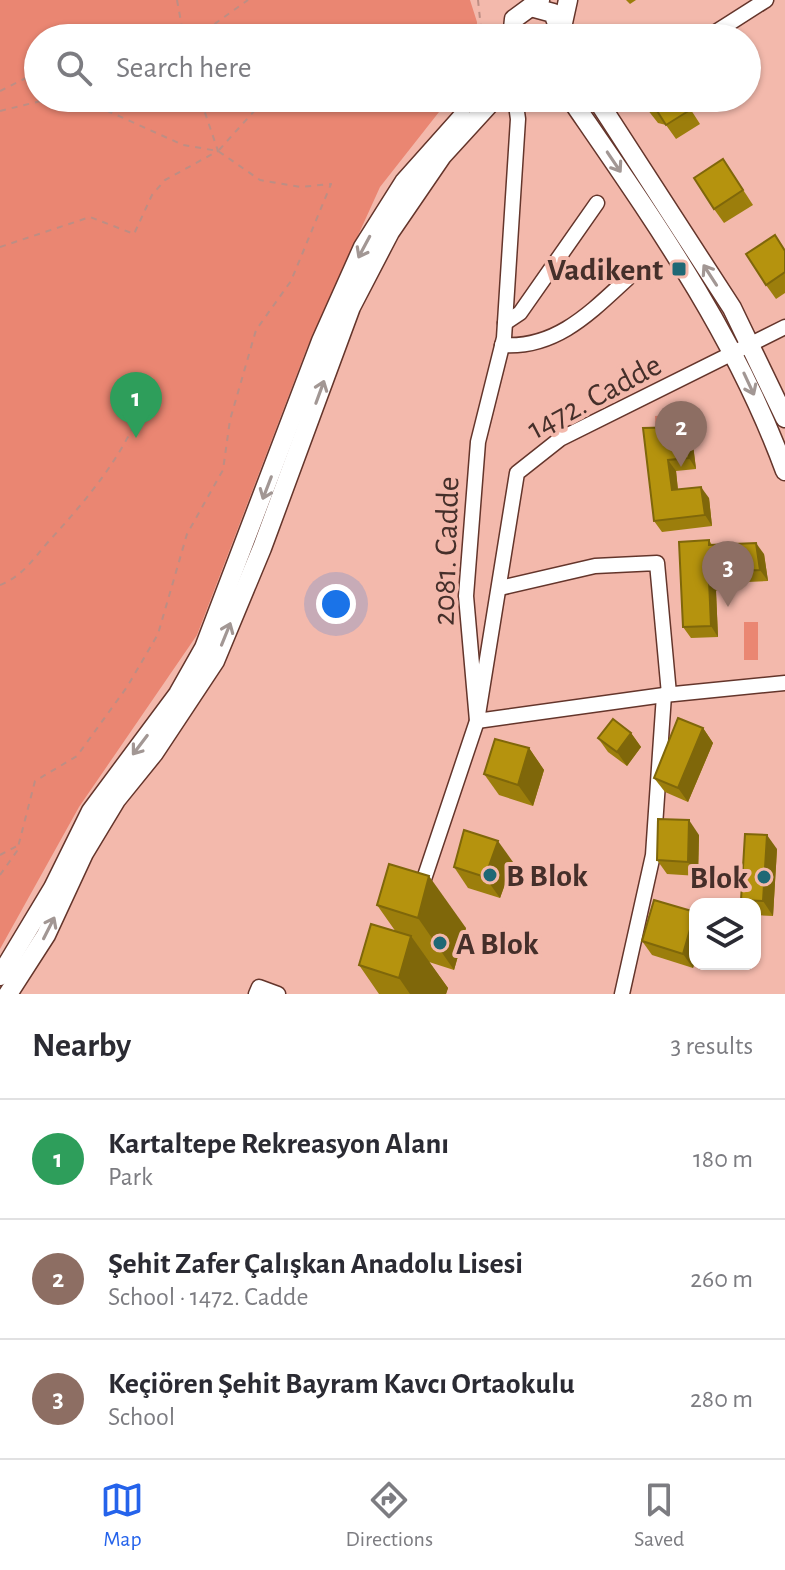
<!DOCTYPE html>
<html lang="en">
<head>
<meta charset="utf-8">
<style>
	:root { --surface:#fff; --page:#f7f7f7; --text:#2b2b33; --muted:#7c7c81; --line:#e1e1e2; --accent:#2563eb }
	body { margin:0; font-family:"Alegreya Sans",sans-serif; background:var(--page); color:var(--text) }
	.controls { position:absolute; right:24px; bottom:24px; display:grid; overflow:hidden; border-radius:16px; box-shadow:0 2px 6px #0004 }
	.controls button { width:72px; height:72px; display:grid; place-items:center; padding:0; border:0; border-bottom:2px solid var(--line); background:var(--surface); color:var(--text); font:40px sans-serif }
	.you { position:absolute; left:336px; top:604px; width:28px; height:28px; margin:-20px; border:6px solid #fff; border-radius:50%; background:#1a73e8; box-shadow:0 0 0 12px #1a73e833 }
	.badge { display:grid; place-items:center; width:52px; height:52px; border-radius:50%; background:var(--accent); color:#fff; font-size:26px; font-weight:700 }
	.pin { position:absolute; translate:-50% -66px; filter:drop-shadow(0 2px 4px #0008) }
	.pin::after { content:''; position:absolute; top:42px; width:28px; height:24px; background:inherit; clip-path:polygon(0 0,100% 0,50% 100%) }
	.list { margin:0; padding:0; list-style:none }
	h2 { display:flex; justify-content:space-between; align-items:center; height:104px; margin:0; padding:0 32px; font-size:34px }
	h2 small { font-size:26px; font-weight:400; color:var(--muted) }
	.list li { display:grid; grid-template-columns:52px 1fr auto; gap:24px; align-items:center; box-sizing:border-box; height:120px; padding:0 32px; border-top:2px solid var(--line) }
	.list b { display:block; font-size:30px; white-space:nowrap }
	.list p { margin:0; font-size:26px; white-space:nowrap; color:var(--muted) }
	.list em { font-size:26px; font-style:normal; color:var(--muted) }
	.icon { flex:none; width:44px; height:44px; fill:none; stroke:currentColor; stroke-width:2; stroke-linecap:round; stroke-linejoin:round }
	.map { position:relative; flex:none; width:785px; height:994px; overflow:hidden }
	.search { position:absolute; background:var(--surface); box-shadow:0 2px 6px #0004; left:24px; right:24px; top:24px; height:88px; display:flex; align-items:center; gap:20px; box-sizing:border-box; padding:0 28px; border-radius:44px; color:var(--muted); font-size:30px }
	.sheet { height:464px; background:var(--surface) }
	nav { display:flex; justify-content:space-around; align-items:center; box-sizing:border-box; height:112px; border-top:2px solid var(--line); background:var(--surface); font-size:22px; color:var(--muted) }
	nav a { display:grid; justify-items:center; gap:4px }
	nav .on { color:var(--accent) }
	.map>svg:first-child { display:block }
	.green { fill:#ea8672 }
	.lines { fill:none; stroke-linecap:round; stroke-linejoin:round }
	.minor-casing { stroke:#64352b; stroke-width:17 }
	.major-casing { stroke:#64352b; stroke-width:21 }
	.path { stroke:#bd8e84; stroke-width:2; stroke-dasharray:6 6; stroke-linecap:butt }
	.minor { stroke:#fff; stroke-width:14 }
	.major { stroke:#fff; stroke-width:18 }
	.wall { fill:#9c7e0c }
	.shaded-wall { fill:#7f670a }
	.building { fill:#b5930e; stroke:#7f670a; stroke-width:2 }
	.oneway { stroke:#a29794 }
	.poi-dot { fill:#1f6875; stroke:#f3b9ac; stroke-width:3 }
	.labels { text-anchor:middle; stroke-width:8; stroke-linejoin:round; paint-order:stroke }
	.poi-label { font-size:32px; font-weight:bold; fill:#452f2a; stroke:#f3b9ac; text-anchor:end }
	.street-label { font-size:32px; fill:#452f2a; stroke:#f3b9ac }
</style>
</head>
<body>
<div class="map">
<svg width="785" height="994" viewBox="0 0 785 994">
	<rect width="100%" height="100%" fill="#f3b9ac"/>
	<g class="green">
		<path d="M0,0H470L477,22L476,38H38V98H450L380,187L307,348L197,635L79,807L0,949Z"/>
		<path d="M688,414L689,434L656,436L655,416Z"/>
		<rect x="744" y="622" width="14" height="38"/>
	</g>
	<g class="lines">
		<defs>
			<g id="minor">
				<path d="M708,37L766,0"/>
				<path d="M505,323L520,313L597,203"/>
				<path d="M785,327L560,439L517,473L477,721L664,695L785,683"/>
				<path d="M502,345C556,349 591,312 628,278"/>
				<path d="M500,588L595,566L657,563L669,694"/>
				<path d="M420,891L477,721L466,596L478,442L504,338L518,119L515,98"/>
				<path d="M256,994L259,987L278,994"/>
				<path d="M622,994L653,855L664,695"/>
			</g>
			<g id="major">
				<path d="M531,7L553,13L561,34"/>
				<path d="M561,32L568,0"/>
				<path d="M512,38L514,19L540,0"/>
				<path d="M570,98C653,219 734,332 785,471"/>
				<path d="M596,98L732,308L785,418"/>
				<path d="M0,976L53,888L91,811L178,694L204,648L321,341L363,247L404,182L462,117"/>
				<path d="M8,994L46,935L84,853L116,800L154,753L215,661L262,548L351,307L390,232L442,156L495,98"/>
			</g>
		</defs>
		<use href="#minor" class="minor-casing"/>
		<use href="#major" class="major-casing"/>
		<g class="path">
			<path d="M177,0L184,38"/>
			<path d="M478,0L482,38"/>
			<path d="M195,38L248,0"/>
			<path d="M0,91L38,72"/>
			<path d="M0,111L53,98"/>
			<path d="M219,150L266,98"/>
			<path d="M0,247L90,217L134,234L152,195L165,180L218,151L200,98"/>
			<path d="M0,585C23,576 33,559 49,541C91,495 131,447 149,387"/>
			<path d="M0,855L19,845"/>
			<path d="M0,875L17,851L35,781L77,756L127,687L158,634L187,534L223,470L230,420L256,330L291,281L331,184L300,187L260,180L218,151L183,145L79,98"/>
		</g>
		<use href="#minor" class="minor"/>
		<use href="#major" class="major"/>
	</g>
	<g class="wall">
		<path d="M626,0H636L630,4Z"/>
		<path d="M684,99L700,124L676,139L666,125L658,123L647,109L674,106Z"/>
		<path d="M723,159L753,205L724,223L714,209Z"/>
		<path d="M775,235L785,250V293L776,299L766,285Z"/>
		<path d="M685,427L692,437L696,469L676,471L678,490L709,498L712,526L662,532L654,521L643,428Z"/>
		<path d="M709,540L712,545L764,554L768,581L725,583L716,591L718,637L691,638L683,627Z"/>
		<path d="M703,728L713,743L688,802L665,792L654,778Z"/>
		<path d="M631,733L641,747L627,766L608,752L598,738Z"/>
		<path d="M529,748L544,770L533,806L499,795L484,774Z"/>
		<path d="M699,835L698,876L667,874L657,860Z"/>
		<path d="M777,849L773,916L755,915V904H744L741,900Z"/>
		<path d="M513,862L500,898L468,888L454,867Z"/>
		<path d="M377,905L466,928L454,970L429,962L448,988L446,994H379L359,965L396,932Z"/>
		<path d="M695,912V961L693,968L652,955L642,941Z"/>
	</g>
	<g class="shaded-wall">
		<path d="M685,427L692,437L696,469L689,458Z"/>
		<path d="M668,460L676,471L679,501L672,490Z"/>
		<path d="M701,487L709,498L712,526L705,515Z"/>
		<path d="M756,543L764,554L768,581L760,570Z"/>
		<path d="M709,580L716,591L718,637L711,626Z"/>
		<path d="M703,728L713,743L688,802L678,788Z"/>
		<path d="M631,733L641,747L627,766L617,752Z"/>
		<path d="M529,748L544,770L533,806L518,785Z"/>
		<path d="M689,820L699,835L698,876L688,862Z"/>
		<path d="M767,835L777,849L773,916L763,901Z"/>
		<path d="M498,841L513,862L500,898L485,877Z"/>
		<path d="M429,876L466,928L454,970L418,918Z"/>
		<path d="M695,912V961L693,968L683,954Z"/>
		<path d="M411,936L448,988L446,994H410L399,978Z"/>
	</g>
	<g class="building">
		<path d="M641,98H668L673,106L684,99L690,110L666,125L657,111L647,109Z"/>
		<path d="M723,159L743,190L714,209L694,178Z"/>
		<path d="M775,235L785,251V272L766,285L746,254Z"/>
		<path d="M685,427L689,458L668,460L672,490L701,487L705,515L654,521L643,428Z"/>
		<path d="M709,540V545L756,543L760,570L717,572L709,580L711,626L683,627L679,542Z"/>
		<path d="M678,718L703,728L678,788L654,778Z"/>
		<path d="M613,719L631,733L617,752L598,738Z"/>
		<path d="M495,739L529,748L518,785L484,774Z"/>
		<path d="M658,819L689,820L688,862L657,860Z"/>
		<path d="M464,830L498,841L485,877L454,867Z"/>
		<path d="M745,834L767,835L763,901L741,900Z"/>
		<path d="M389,864L429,876L418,918L377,905Z"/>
		<path d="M654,900L695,912L683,954L642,941Z"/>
		<path d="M371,924L411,936L399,978L359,965Z"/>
	</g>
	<defs><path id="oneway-shaft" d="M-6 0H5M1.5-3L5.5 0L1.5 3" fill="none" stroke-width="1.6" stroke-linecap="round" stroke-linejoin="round" transform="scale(2)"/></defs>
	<g class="oneway">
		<use href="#oneway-shaft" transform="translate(614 162) rotate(56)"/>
		<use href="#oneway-shaft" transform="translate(364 247) rotate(118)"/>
		<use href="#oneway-shaft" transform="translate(710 275) rotate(-123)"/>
		<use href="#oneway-shaft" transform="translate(749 384) rotate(65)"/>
		<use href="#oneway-shaft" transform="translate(320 392) rotate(-70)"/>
		<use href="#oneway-shaft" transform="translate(267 488) rotate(111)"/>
		<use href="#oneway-shaft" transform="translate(226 634) rotate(-68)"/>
		<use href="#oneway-shaft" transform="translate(140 745) rotate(127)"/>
		<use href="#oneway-shaft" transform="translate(49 928) rotate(-63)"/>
	</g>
	<g class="poi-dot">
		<rect x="671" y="261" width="16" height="16" rx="4"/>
		<circle cx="490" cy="875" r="8"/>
		<circle cx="764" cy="877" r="8"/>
		<circle cx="440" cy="943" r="8"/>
	</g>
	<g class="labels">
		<g class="poi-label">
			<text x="663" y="280">Vadikent</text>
			<text x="506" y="886" text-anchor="start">B Blok</text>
			<text x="748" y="888">Blok</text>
			<text x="456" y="954" text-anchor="start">A Blok</text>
		</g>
		<g class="street-label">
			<text transform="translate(594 396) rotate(-28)" y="11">1472. Cadde</text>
			<text transform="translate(445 551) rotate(-88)" y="11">2081. Cadde</text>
		</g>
	</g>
</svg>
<div class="controls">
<button><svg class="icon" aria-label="layers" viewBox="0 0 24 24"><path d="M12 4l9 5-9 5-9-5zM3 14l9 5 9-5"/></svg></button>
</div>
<div class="you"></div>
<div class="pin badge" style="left:136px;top:438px;background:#2e9e5b">1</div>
<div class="pin badge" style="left:681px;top:467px;background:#8d6e63">2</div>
<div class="pin badge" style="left:728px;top:607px;background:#8d6e63">3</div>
<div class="search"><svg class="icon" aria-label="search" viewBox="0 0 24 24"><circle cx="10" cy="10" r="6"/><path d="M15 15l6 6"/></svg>Search here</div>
</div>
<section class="sheet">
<h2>Nearby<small>3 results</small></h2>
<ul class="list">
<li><span class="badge" style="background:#2e9e5b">1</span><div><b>Kartaltepe Rekreasyon Alanı</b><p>Park</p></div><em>180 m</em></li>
<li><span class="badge" style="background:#8d6e63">2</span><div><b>Şehit Zafer Çalışkan Anadolu Lisesi</b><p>School · 1472. Cadde</p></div><em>260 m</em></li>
<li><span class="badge" style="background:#8d6e63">3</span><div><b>Keçiören Şehit Bayram Kavcı Ortaokulu</b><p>School</p></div><em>280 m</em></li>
</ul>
</section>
<nav>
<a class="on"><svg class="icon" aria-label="map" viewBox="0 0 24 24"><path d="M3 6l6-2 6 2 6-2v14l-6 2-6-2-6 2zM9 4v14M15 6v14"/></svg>Map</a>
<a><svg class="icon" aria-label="directions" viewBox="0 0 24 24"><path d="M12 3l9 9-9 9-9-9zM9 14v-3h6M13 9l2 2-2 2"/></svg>Directions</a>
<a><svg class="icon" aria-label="saved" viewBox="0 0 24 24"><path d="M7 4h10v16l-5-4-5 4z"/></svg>Saved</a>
</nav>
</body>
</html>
